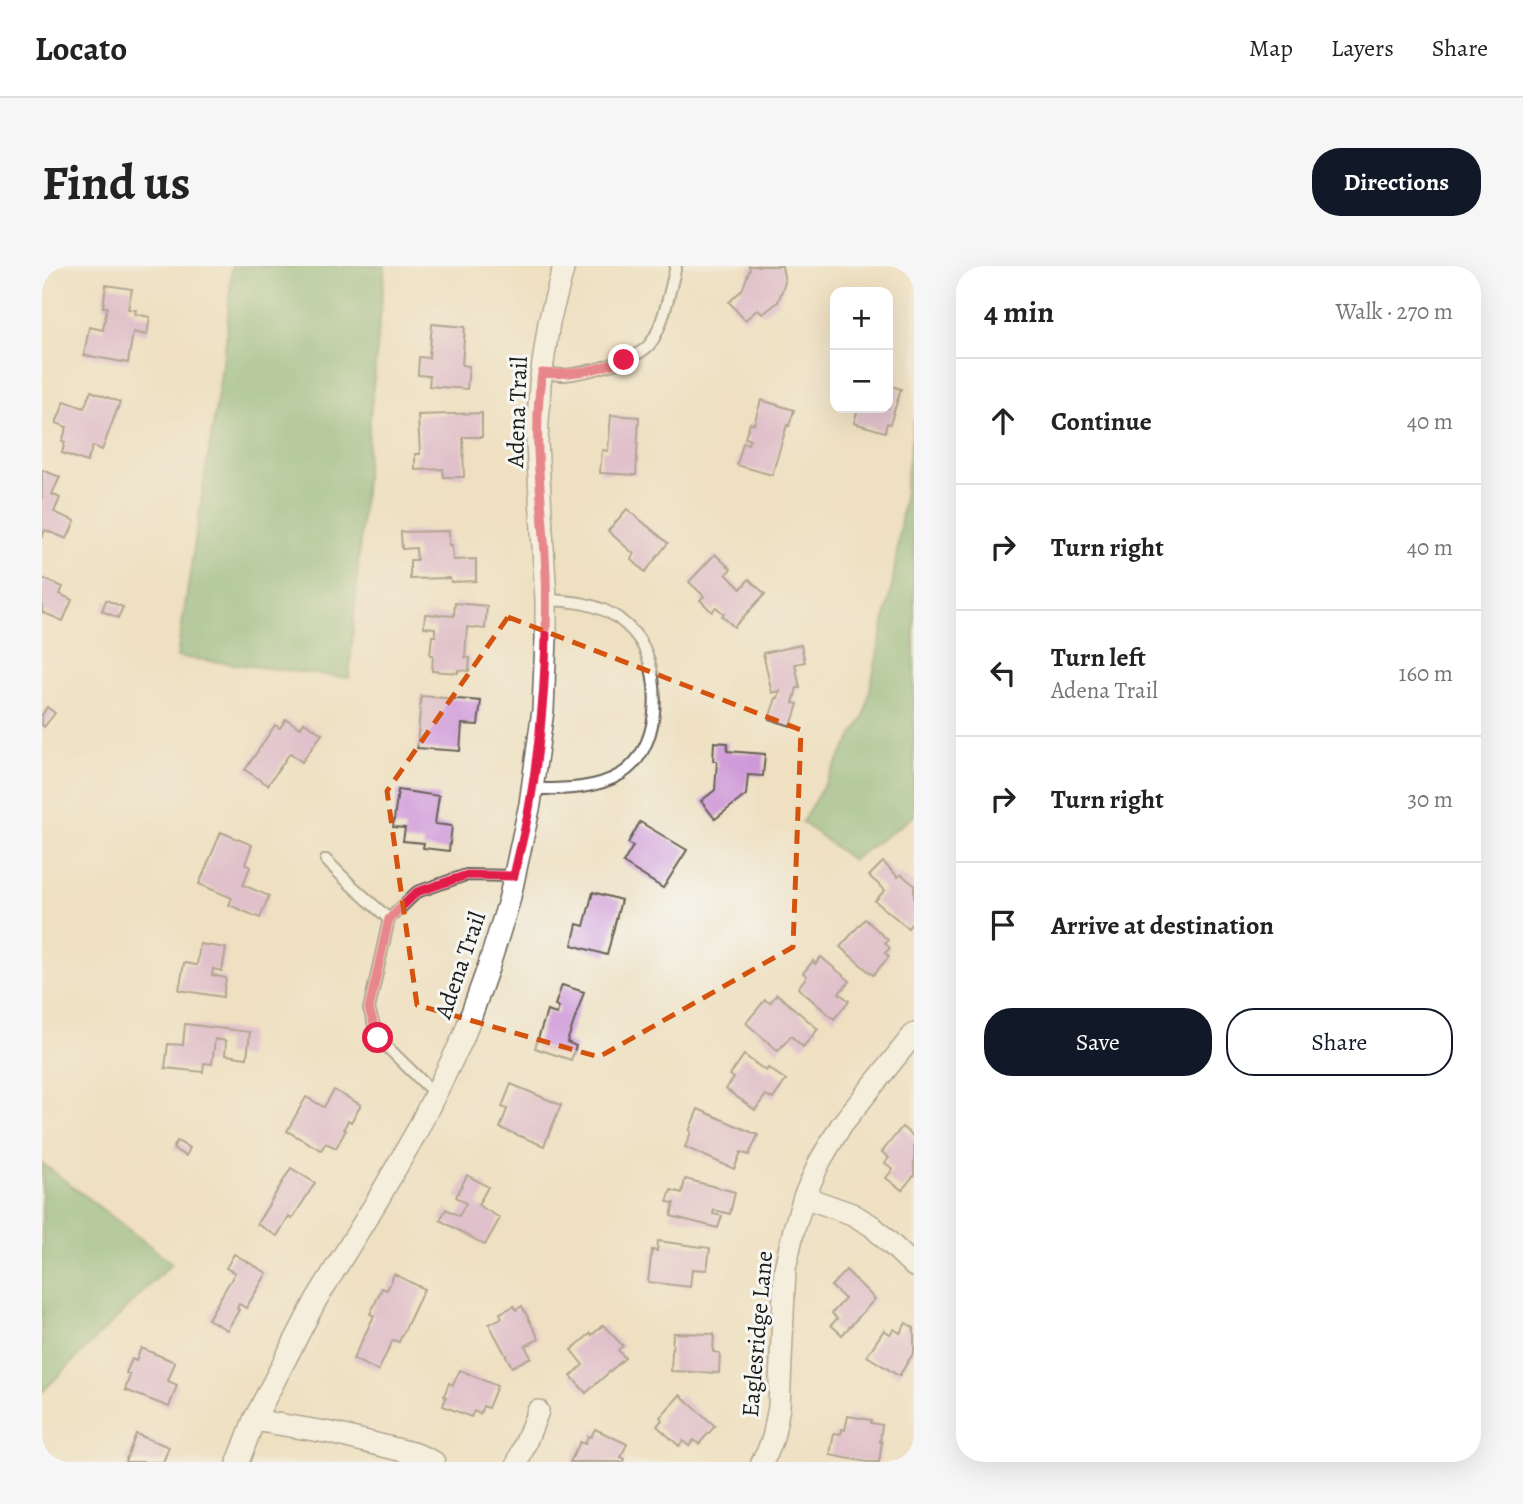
<!DOCTYPE html>
<html lang="en">
<head>
<meta charset="utf-8">
<style>
	:root { --surface:#fff; --page:#f6f6f6; --text:#222; --muted:#767676; --line:#e0e0e0; --accent:#111827 }
	body { margin:0; font-family:Alegreya,serif; background:var(--page); color:var(--text) }
	.controls { position:absolute; right:21px; top:21px; display:grid; overflow:hidden; border-radius:14px; box-shadow:0 7px 28px #0002 }
	.controls button { width:63px; height:63px; display:grid; place-items:center; padding:0; border:0; border-bottom:2px solid var(--line); background:var(--surface); color:var(--text); font:35px sans-serif }
	.stop { position:absolute; width:21px; height:21px; margin:-16px; border:5px solid #e11d48; border-radius:50%; background:#fff }
	.stop.end { background:#e11d48; border-color:#fff; box-shadow:0 2px 7px #0008 }
	.list { margin:0; padding:0; list-style:none }
	h2 { display:flex; justify-content:space-between; align-items:center; height:91px; margin:0; padding:0 28px; font-size:30px }
	h2 small { font-size:23px; font-weight:400; color:var(--muted) }
	.list li { display:grid; grid-template-columns:46px 1fr auto; gap:21px; align-items:center; box-sizing:border-box; height:126px; padding:0 28px; border-top:2px solid var(--line) }
	.list b { display:block; font-size:26px; white-space:nowrap }
	.list p { margin:0; font-size:23px; white-space:nowrap; color:var(--muted) }
	.list em { font-size:23px; font-style:normal; color:var(--muted) }
	.actions { display:flex; gap:14px; padding:21px 28px }
	.actions a { flex:1; padding:16px 0; border:2px solid var(--accent); border-radius:28px; text-align:center; font-size:24px; color:var(--accent) }
	.actions .main { background:var(--accent); color:#fff }
	.icon { flex:none; width:38px; height:38px; fill:none; stroke:currentColor; stroke-width:2; stroke-linecap:round; stroke-linejoin:round }
	.map { position:relative; flex:none; width:872px; height:1196px; overflow:hidden; border-radius:28px }
	header { display:flex; align-items:center; gap:42px; box-sizing:border-box; height:98px; padding:0 35px; background:var(--surface); border-bottom:2px solid var(--line) }
	header strong { font-size:33px }
	nav { display:flex; gap:38px; margin-inline-start:auto; font-size:24px }
	.intro { display:flex; align-items:center; justify-content:space-between; box-sizing:border-box; height:168px; padding:0 42px }
	h1 { margin:0; font-size:49px }
	.button { padding:18px 32px; border-radius:28px; background:var(--accent); color:#fff; font-size:24px; font-weight:700 }
	main { display:flex; gap:42px; padding:0 42px }
	aside { flex:1; background:var(--surface); border-radius:28px; box-shadow:0 7px 28px #0002 }
	.map>svg:first-child { display:block }
	.forest { fill:#71b071; stroke:#466646; stroke-width:2 }
	.building { fill:#cf99d8 }
	.lines { fill:none; stroke-linecap:round; stroke-linejoin:round }
	.lane-casing { stroke:#666156; stroke-width:14 }
	.street-casing { stroke:#666156; stroke-width:24 }
	.lane { stroke:#fff; stroke-width:10 }
	.street { stroke:#fff; stroke-width:21 }
	.route { stroke:#e11d48; stroke-width:9 }
	.marked { fill:none; stroke:#d4530e; stroke-width:5; stroke-dasharray:14 9; stroke-linejoin:round }
	.labels { text-anchor:middle; stroke-width:6; stroke-linejoin:round; paint-order:stroke }
	.street-label { font-size:24px; fill:#1c1c1c; stroke:#f6f6f2 }
</style>
</head>
<body>
<header>
<strong>Locato</strong>
<nav><a>Map</a><a>Layers</a><a>Share</a></nav>
</header>
<div class="intro"><h1>Find us</h1><a class="button">Directions</a></div>
<main>
<div class="map">
<svg width="872" height="1196" viewBox="0 0 872 1196">
	<rect width="100%" height="100%" fill="#f6f6f2"/>
	<filter id="ink" filterUnits="userSpaceOnUse"><feTurbulence type="fractalNoise" baseFrequency=".0143" numOctaves="2"/><feDisplacementMap in="SourceGraphic" scale="14" xChannelSelector="R" yChannelSelector="G"/><feConvolveMatrix kernelMatrix="1 2 1 2 8 2 1 2 1" color-interpolation-filters="sRGB"/></filter>
	<filter id="wash" filterUnits="userSpaceOnUse"><feTurbulence type="fractalNoise" baseFrequency=".00686" numOctaves="4" result="noise"/><feDisplacementMap in="SourceGraphic" scale="28" xChannelSelector="R" yChannelSelector="G"/><feGaussianBlur stdDeviation="1.57" result="paint"/><feColorMatrix in="noise" values="0 0 0 0 0 0 0 0 0 0 0 0 0 0 0 0 0 1.4 0 .05"/><feComposite in="paint" operator="in"/></filter>
	<g filter="url(#wash)">
		<rect width="100%" height="100%" fill="#eee0c1"/>
		<g class="forest">
			<path d="M190,0H343L328,152L307,412L135,391L184,75Z"/>
			<path d="M872,154V550L810,594L760,556L822,451L851,315Z"/>
			<path d="M0,897L130,997L0,1126Z"/>
		</g>
		<g id="blocks">
			<g class="building">
				<path d="M707,0H740L743,16L736,36L721,48L716,43L703,54L687,36L700,24L708,3Z"/>
				<path d="M64,19L90,23L86,43L94,44L93,48L108,51L105,69L91,66L86,97L42,89L47,61L61,64L65,41H61Z"/>
				<path d="M390,58L423,61L420,99L427,100L425,123L387,120L388,110L376,109L377,91L387,92Z"/>
				<path d="M846,119L859,123L848,158L845,157L843,166L812,157L816,142H846Z"/>
				<path d="M49,125L78,136L60,184L51,180L45,196L20,187L23,176L20,175L25,161L14,157L23,135L42,142Z"/>
				<path d="M719,134L752,144L747,160L745,159L730,209L695,199L701,177L706,178L708,173L703,172L708,157L712,158Z"/>
				<path d="M440,147V171H421L422,211H402L401,203L373,204V188H378L376,149Z"/>
				<path d="M569,149L597,151L594,209L558,207L560,184L566,185Z"/>
				<path d="M0,204L18,211L10,228L18,232L12,246L33,255L25,273L3,264L0,272Z"/>
				<path d="M585,243L626,277L603,306L589,293L592,288L566,265Z"/>
				<path d="M407,265V279H410L411,294L434,293V315L409,316L408,312L368,313V294H375L374,282L360,283L359,266Z"/>
				<path d="M673,288L689,303L684,308L699,323L707,313L723,328L692,361L680,350L682,348L674,341L670,346L658,334L662,330L647,316Z"/>
				<path d="M0,312L21,321L18,328L30,334L21,355L0,346Z"/>
				<path d="M64,334L81,341L76,352L60,345Z"/>
				<path d="M413,337L445,340L443,363L425,361L423,391L428,392L427,405L416,404V407L390,405L391,389H388L390,370H393V362L382,361L383,348L412,350Z"/>
				<path d="M759,379L763,396L753,398L758,422H755L751,437L756,438L749,460L727,453L734,432H736L738,425L730,427L721,387Z"/>
				<path d="M379,430L439,435L436,459L420,458L418,485L375,482Z"/>
				<path d="M5,441L13,447L2,461L0,459V449Z"/>
				<path d="M244,453L258,462L262,456L280,468L260,496L248,487L226,519L203,504L233,459L238,462Z"/>
				<path d="M672,476L686,477L685,485L723,488L721,510L706,509L704,529L673,553L659,535L673,524L675,495H671Z"/>
				<path d="M356,524L397,530L393,558L410,560L407,585L381,582L382,577L361,575L363,562L351,561Z"/>
				<path d="M598,556L645,584L621,622L581,597L591,580L586,577Z"/>
				<path d="M179,566L210,579L203,598L208,601L201,619L227,630L218,652L187,639L190,632L157,618Z"/>
				<path d="M841,596L856,611L859,608L872,619V655L866,662L833,635L843,624L827,610Z"/>
				<path d="M551,626L579,634L565,689L530,679L535,658L542,660Z"/>
				<path d="M823,653L846,674L843,677L848,682L843,687L847,691L831,709L798,681Z"/>
				<path d="M158,678L184,682L180,705L171,703L170,709L184,712L181,731L137,724L142,697L155,699Z"/>
				<path d="M779,691L808,715L797,727L807,735L792,753L756,722L765,710L761,707L771,695L773,698Z"/>
				<path d="M520,719L542,726L525,776L534,780L529,794L493,782L505,745L515,748L517,741L513,739Z"/>
				<path d="M735,728L776,763L761,781L749,770L736,785L704,757L723,734L728,737Z"/>
				<path d="M143,758L208,766L205,792L183,789L184,775L173,773L170,798L162,797L161,806L123,802L126,778L141,779Z"/>
				<path d="M702,789L724,805L726,802L744,814L731,833L724,829L713,844L684,823L692,812L688,809Z"/>
				<path d="M469,818L519,839L502,880L458,862L465,843L460,841Z"/>
				<path d="M292,824L319,839L309,856L306,854L302,863L304,864L294,882L284,877L279,884L245,865L264,831L282,841Z"/>
				<path d="M656,843L716,869L707,889L699,886L692,903L643,881L649,866L647,865Z"/>
				<path d="M860,861L872,871V909L860,924L844,912L851,903L843,897L847,892L840,886Z"/>
				<path d="M135,875L148,882L144,890L131,883Z"/>
				<path d="M249,902L273,917L250,953L247,951L235,970L215,958Z"/>
				<path d="M425,909L446,921L436,939L458,952L443,979L398,954L404,943L417,950L424,937L414,931Z"/>
				<path d="M643,913L693,926L688,948L672,944L671,948L680,950L676,962L629,950L632,937L625,936L629,924L640,927Z"/>
				<path d="M616,975L668,982L665,1004L650,1003L648,1021L606,1016L610,984L615,985Z"/>
				<path d="M192,988L225,1007L204,1042L197,1038L195,1043L197,1044L185,1064L166,1053L193,1007L184,1002Z"/>
				<path d="M804,1004L833,1033L800,1069L789,1059L795,1053L790,1047L803,1033L789,1020Z"/>
				<path d="M352,1008L382,1023L357,1076L351,1074L336,1105L311,1093L332,1050L328,1048L340,1022L345,1024Z"/>
				<path d="M472,1040L474,1044L480,1040L497,1073L483,1080L489,1091L470,1101L447,1058L460,1052L458,1047Z"/>
				<path d="M864,1057L872,1062V1086L857,1110L825,1090L842,1064L848,1068L852,1063L858,1067Z"/>
				<path d="M561,1059L581,1080L576,1084L583,1092L544,1127L529,1110L541,1099L529,1084L549,1067L550,1069Z"/>
				<path d="M631,1067L672,1068L671,1086L678,1087L677,1107L629,1105Z"/>
				<path d="M99,1082L133,1096L126,1115L135,1119L127,1141L83,1124L88,1109L84,1107L90,1093L94,1095Z"/>
				<path d="M418,1104L455,1120L446,1142L441,1140L438,1148L432,1145L429,1151L401,1140L404,1131L402,1130L407,1117L411,1119Z"/>
				<path d="M638,1129L673,1160L657,1178L652,1174L647,1180L641,1175L637,1180L615,1160L620,1154L618,1151Z"/>
				<path d="M806,1150L829,1154V1157L840,1159L838,1176H840L837,1196H825L788,1189L792,1167L799,1168L800,1163L803,1164Z"/>
				<path d="M553,1163L585,1178L579,1191L583,1193L582,1196H528L538,1176L543,1178L546,1170L549,1171Z"/>
				<path d="M94,1168L127,1181L121,1196H83Z"/>
			</g>
		</g>
	</g>
	<g filter="url(#ink)">
		<use href="#blocks" fill-opacity="0" stroke="#666156" stroke-width="2"/>
		<g class="lines">
			<defs>
				<g id="lane">
					<path d="M500,107C507,108 515,109 522,109C543,107 594,95 608,78C621,62 629,20 634,0"/>
					<path d="M490,523C520,523 552,524 579,508C618,484 620,417 601,380C596,370 585,359 576,352C554,337 531,335 504,334"/>
					<path d="M284,594L308,618L347,653"/>
					<path d="M393,828L336,772L327,743L347,653L375,626L424,609L472,610"/>
				</g>
				<g id="street">
					<path d="M762,931L810,948L830,960L872,1000"/>
					<path d="M212,1154L289,1167L374,1188L392,1196"/>
					<path d="M196,1196L212,1154L274,1034L335,935L375,865L421,772L446,702L467,635L488,538L501,444L504,372V334L495,176L498,118L507,56L522,0"/>
					<path d="M476,1196L496,1145"/>
					<path d="M720,1196L725,1187L731,1172L737,1141L743,1002L752,963L762,931L778,895L800,858L872,768"/>
				</g>
			</defs>
			<use href="#lane" class="lane-casing"/>
			<use href="#street" class="street-casing"/>
			<use href="#lane" class="lane"/>
			<use href="#street" class="street"/>
		</g>
	</g>
	<g class="lines" filter="url(#ink)">
		<path class="route" d="M336,772L327,743L347,653L375,626L425,609L472,610C477,586 484,562 488,537C501,462 506,385 504,309C502,242 489,174 500,107C529,110 554,104 582,94"/>
	</g>
	<path d="M0 0H872V1196H0ZM466,351L759,464L751,681L557,791L375,739L345,525Z" fill="#eee0c1" fill-opacity=".55" fill-rule="evenodd"/>
	<path class="marked" d="M466,351L759,464L751,681L557,791L375,739L345,525Z"/>
	<g class="labels">
		<g class="street-label">
			<text transform="translate(475 146) rotate(-88)" y="8">Adena Trail</text>
			<text transform="translate(418 699) rotate(-71)" y="8">Adena Trail</text>
			<text transform="translate(715 1068) rotate(-85)" y="8">Eaglesridge Lane</text>
		</g>
	</g>
</svg>
<div class="controls">
<button>+</button>
<button>−</button>
</div>
<div class="stop" style="left:336px;top:772px"></div>
<div class="stop end" style="left:582px;top:94px"></div>
</div>
<aside>
<h2>4 min<small>Walk · 270 m</small></h2>
<ul class="list">
<li><svg class="icon" aria-label="ahead" viewBox="0 0 24 24"><path d="M12 20V5M6 11l6-6 6 6"/></svg><div><b>Continue</b></div><em>40 m</em></li>
<li><svg class="icon" aria-label="right" viewBox="0 0 24 24"><path d="M7 20v-9h11M14 6l5 5-5 5"/></svg><div><b>Turn right</b></div><em>40 m</em></li>
<li><svg class="icon" aria-label="left" viewBox="0 0 24 24"><path d="M17 20v-9H6M10 6l-5 5 5 5"/></svg><div><b>Turn left</b><p>Adena Trail</p></div><em>160 m</em></li>
<li><svg class="icon" aria-label="right" viewBox="0 0 24 24"><path d="M7 20v-9h11M14 6l5 5-5 5"/></svg><div><b>Turn right</b></div><em>30 m</em></li>
<li><svg class="icon" aria-label="arrive" viewBox="0 0 24 24"><path d="M6 21V4h12l-3 4 3 4H6"/></svg><div><b>Arrive at destination</b></div></li>
</ul>
<div class="actions"><a class="main">Save</a><a>Share</a></div>
</aside>
</main>
</body>
</html>
